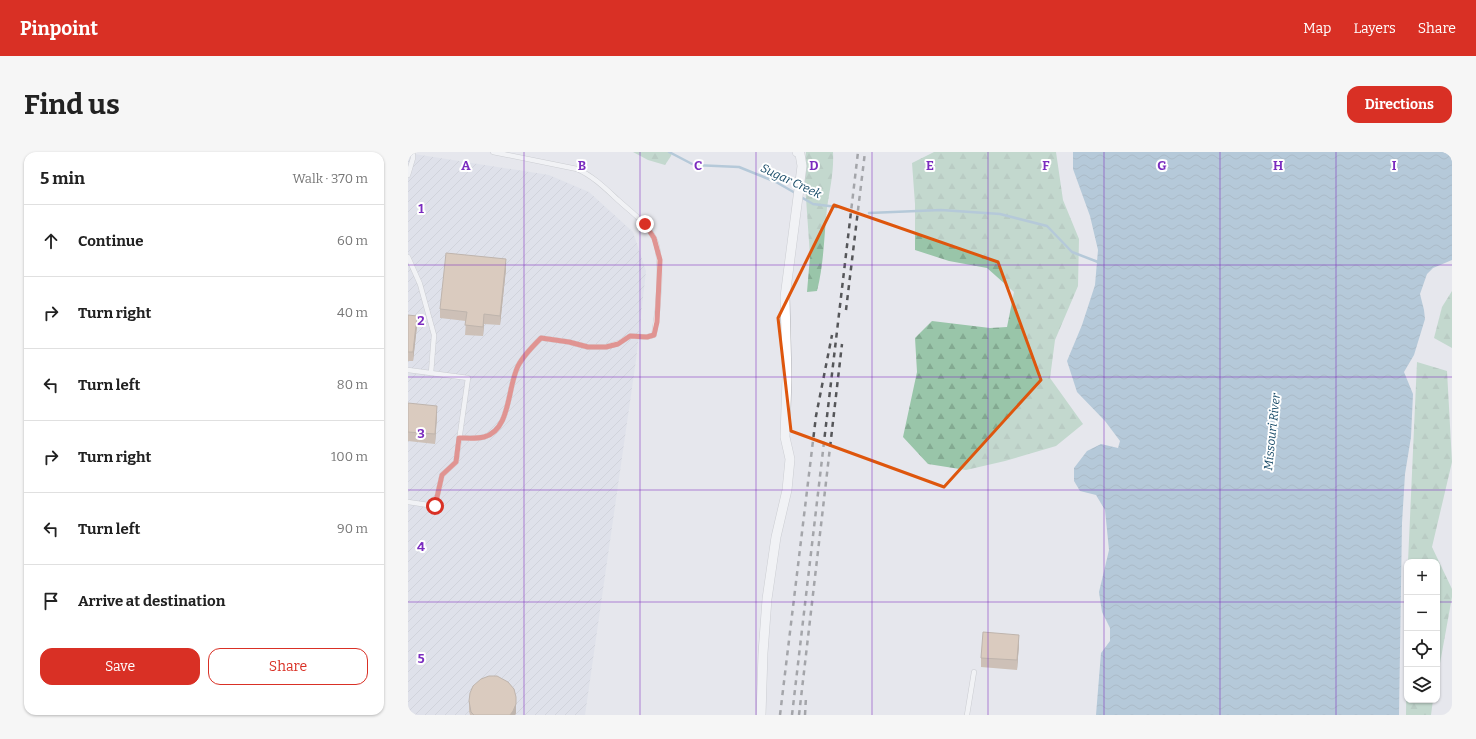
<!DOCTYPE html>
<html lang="en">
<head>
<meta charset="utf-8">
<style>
	:root { --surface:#fff; --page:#f6f6f6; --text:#222; --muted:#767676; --line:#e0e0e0; --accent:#d93025 }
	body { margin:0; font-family:Bitter,serif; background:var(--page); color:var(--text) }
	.controls { position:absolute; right:12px; bottom:12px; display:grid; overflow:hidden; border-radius:8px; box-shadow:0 1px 3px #0004 }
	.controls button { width:36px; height:36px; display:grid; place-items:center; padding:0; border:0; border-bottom:1px solid var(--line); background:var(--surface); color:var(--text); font:20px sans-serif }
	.stop { position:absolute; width:12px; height:12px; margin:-9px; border:3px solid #d93025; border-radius:50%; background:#fff }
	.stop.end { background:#d93025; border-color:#fff; box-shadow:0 1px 4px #0008 }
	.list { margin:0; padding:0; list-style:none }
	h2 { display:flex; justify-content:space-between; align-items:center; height:52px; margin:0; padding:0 16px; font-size:17px }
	h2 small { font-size:13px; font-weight:400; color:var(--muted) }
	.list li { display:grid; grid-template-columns:26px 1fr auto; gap:12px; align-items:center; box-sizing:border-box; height:72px; padding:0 16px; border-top:1px solid var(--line) }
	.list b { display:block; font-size:15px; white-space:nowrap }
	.list em { font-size:13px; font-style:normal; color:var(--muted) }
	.actions { display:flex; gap:8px; padding:12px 16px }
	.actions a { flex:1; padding:9px 0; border:1px solid var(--accent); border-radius:12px; text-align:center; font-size:14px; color:var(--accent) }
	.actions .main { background:var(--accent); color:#fff }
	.icon { flex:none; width:22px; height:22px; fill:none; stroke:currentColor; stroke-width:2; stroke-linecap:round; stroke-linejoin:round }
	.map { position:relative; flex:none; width:1044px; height:563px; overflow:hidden; border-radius:12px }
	header { display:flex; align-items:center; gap:24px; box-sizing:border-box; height:56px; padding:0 20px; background:var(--accent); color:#fff }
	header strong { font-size:19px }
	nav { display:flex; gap:22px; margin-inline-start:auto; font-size:14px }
	.intro { display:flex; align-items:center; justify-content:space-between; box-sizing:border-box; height:96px; padding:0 24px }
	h1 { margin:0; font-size:28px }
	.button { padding:10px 18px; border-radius:12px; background:var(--accent); color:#fff; font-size:14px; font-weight:700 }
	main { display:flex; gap:24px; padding:0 24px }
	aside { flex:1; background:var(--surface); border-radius:12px; box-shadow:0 1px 3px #0004 }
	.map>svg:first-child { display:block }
	.industrial { fill:url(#industrial-furrows) }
	.forest { fill:url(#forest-firs) }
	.water { fill:url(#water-waves) }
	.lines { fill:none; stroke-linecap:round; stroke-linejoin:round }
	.stream { stroke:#7ba4c0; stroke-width:2.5 }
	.lane-casing { stroke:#acadb2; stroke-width:5.5 }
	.street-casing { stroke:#acadb2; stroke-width:10 }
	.lane { stroke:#fff; stroke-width:4.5 }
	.street { stroke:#fff; stroke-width:9 }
	.rail { stroke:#555659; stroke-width:2.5; stroke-dasharray:5 5; stroke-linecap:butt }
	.wall { fill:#af9175 }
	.shaded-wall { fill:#8f765f }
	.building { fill:#cca988; stroke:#8f765f }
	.route { stroke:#d93025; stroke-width:5 }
	.marked { fill:none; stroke:#de560d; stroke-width:3; stroke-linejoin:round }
	.grid { fill:none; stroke:#7b2cbf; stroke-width:1; stroke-opacity:0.55 }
	.labels { text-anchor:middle; stroke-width:4; stroke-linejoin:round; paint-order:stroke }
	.water-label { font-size:12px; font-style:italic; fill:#174a67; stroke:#fff }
	.grid-label { font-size:13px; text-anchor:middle; font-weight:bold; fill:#7b2cbf; stroke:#fff; stroke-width:4; stroke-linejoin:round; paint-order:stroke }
</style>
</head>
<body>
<header>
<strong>Pinpoint</strong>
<nav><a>Map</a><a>Layers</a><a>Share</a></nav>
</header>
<div class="intro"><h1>Find us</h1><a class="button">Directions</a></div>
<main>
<aside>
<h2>5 min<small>Walk · 370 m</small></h2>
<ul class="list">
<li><svg class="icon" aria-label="ahead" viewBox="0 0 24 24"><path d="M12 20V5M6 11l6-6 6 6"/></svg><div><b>Continue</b></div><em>60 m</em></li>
<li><svg class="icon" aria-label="right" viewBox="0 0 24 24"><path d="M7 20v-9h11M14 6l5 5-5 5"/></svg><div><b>Turn right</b></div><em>40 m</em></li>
<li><svg class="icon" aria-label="left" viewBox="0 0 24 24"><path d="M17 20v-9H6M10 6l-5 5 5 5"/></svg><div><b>Turn left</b></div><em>80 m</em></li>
<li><svg class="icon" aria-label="right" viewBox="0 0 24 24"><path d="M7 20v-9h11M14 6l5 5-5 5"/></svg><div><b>Turn right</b></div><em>100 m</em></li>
<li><svg class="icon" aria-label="left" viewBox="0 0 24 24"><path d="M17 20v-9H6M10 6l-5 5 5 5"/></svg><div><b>Turn left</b></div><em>90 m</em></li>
<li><svg class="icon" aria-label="arrive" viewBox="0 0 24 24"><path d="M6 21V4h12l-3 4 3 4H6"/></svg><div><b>Arrive at destination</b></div></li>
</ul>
<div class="actions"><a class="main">Save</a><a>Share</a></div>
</aside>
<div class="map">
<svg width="1044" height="563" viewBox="0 0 1044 563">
	<defs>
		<pattern id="industrial-furrows" width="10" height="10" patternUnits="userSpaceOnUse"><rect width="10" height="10" fill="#d7dae7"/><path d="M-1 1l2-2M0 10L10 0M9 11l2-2" fill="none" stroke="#b8bac6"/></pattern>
		<pattern id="forest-firs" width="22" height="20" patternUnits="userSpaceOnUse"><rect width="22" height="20" fill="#99c5a9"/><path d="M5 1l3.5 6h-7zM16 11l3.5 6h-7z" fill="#83a991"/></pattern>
		<pattern id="water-waves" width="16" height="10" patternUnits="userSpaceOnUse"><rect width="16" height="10" fill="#7ba4c0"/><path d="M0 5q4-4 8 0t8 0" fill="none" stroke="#64859b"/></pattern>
	</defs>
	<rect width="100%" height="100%" fill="#e6e7ed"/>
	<path class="industrial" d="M0,1L141,23L181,40L225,80L238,119L228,208L177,563H0Z"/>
	<g class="forest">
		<path d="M225,0H264L263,4L257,13L240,8Z"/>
		<path d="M398,0H425C426,19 422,37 419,56C416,84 416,112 409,139L399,140L402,104L396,17Z"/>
		<path d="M526,0H648L655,48L671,87L670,134L647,188L642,226L675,272L648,294L597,309L558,318L520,312L495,285L509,220L507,186L524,169L582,176L599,175L606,140L579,116L541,109L507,98V52L504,11Z"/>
		<path d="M1044,139V196L1026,186L1034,155Z"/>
		<path d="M1009,210L1039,219L1044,310L1024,395L1044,437V445L1029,528V410H1000Z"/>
		<path d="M999,476V548H1025L1023,563H998Z"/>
	</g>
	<path class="water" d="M665,0H1044V108L1025,116L1019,122L1012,142L1016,158L1017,167L1006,203L996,220L1005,242L1003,285L997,322L994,371L991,563H688L693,501L702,489V476L694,460L691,440L701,398L697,358L688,343L672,339L666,329V316L679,299L693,292L710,296L712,289L697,269L669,240L659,209L674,173L687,133L690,98L682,64L665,17Z"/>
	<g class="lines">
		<g class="stream">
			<path d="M261,0L286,13L331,15L368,30L389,42"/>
			<path d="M393,45L405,52L429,55"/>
			<path d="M461,61L533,58L592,62L639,74L664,100L690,110"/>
		</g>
		<defs>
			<g id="lane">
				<path d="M0,23L5,6V0"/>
				<path d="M0,105L12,132L26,183L23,221"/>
				<path d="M0,218L60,226L48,310L34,323L27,354L0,350"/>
				<path d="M51,286C59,286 68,287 76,285C103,278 99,236 110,214C115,204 125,194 133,186L161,190L180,195H198L211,191L222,184L239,185L246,183C250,160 256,106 246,86C238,70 223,60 210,48C197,36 185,24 169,17L85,0"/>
				<path d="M559,563L566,520"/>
			</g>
			<path id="street" d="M353,563L355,501L359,447L368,385L379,338L382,307L377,285L379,226L377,145L394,14L392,2L389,0"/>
		</defs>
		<use href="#lane" class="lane-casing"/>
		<use href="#street" class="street-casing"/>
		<use href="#lane" class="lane"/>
		<use href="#street" class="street"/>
		<g class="rail">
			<path d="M438,158L457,0"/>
			<path d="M372,563L408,264L424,183"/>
			<path d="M384,563L450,0"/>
			<path d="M391,563L434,192"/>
			<path d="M397,563L398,545"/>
		</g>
	</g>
	<g class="wall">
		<path d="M98,117L92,173L76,172L75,184L57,183L58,169L32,166V157Z"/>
		<path d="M0,163L9,174L5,209H0Z"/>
		<path d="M0,251L29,263L27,292L0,289Z"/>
		<path d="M611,492L609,518L573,515V506Z"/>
		<path d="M61,549L108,561L107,563H62L61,559Z"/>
	</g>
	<g class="shaded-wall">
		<path d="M98,107V117L92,173V164Z"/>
		<path d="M76,162V172L75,184V175Z"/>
		<path d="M9,164V174L5,209V200Z"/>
		<path d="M29,254V263L27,292V282Z"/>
		<path d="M611,483V492L609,518V508Z"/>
		<path d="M108,545V561L107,563H102Z"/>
	</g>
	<g class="building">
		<path d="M38,101L98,107L92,164L76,162L75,175L57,173L59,160L32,157Z"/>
		<path d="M0,163L9,164L5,200H0Z"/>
		<path d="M0,251L29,254L27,282L0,280Z"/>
		<path d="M575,480L611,483L609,508L573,506Z"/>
		<path d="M81,524H89L100,530L106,537L108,545V552L105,559L102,563H66L63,560L61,549L62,541L65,534L73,527Z"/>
	</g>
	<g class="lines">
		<path class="route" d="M27,354L34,323L48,310L51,286C59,286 68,287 76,285C103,278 99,236 110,214C115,204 125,194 133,186L161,190L180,195H198L210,192L222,184L239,185L246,183L249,170L252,108L246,86L237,72"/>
	</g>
	<path d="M0 0H1044V563H0ZM426,53L590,110L633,228L536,335L383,279L370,166Z" fill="#e6e7ed" fill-opacity=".55" fill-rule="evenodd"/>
	<path class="marked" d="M426,53L590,110L633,228L536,335L383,279L370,166Z"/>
	<path class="grid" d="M116,0V563M232,0V563M348,0V563M464,0V563M580,0V563M696,0V563M812,0V563M928,0V563M0,113H1044M0,225H1044M0,338H1044M0,450H999M1029,450H1044"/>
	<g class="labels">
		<g class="water-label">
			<text transform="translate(383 29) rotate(25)" y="4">Sugar Creek</text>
			<text transform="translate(864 280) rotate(-84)" y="4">Missouri River</text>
		</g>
	</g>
	<g class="grid-label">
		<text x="58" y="18">A</text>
		<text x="174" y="18">B</text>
		<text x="290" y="18">C</text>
		<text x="406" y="18">D</text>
		<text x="522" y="18">E</text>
		<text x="638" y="18">F</text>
		<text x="754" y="18">G</text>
		<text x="870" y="18">H</text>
		<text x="986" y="18">I</text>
		<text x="13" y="61">1</text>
		<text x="13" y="173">2</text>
		<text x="13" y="286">3</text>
		<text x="13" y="399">4</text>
		<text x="13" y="511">5</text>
	</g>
</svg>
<div class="controls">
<button>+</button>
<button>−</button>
<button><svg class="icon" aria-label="locate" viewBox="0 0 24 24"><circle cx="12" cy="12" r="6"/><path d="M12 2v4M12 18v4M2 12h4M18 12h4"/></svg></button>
<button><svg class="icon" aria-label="layers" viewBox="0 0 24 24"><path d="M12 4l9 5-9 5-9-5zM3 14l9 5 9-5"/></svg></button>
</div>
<div class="stop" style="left:27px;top:354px"></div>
<div class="stop end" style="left:237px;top:72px"></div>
</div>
</main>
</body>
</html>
